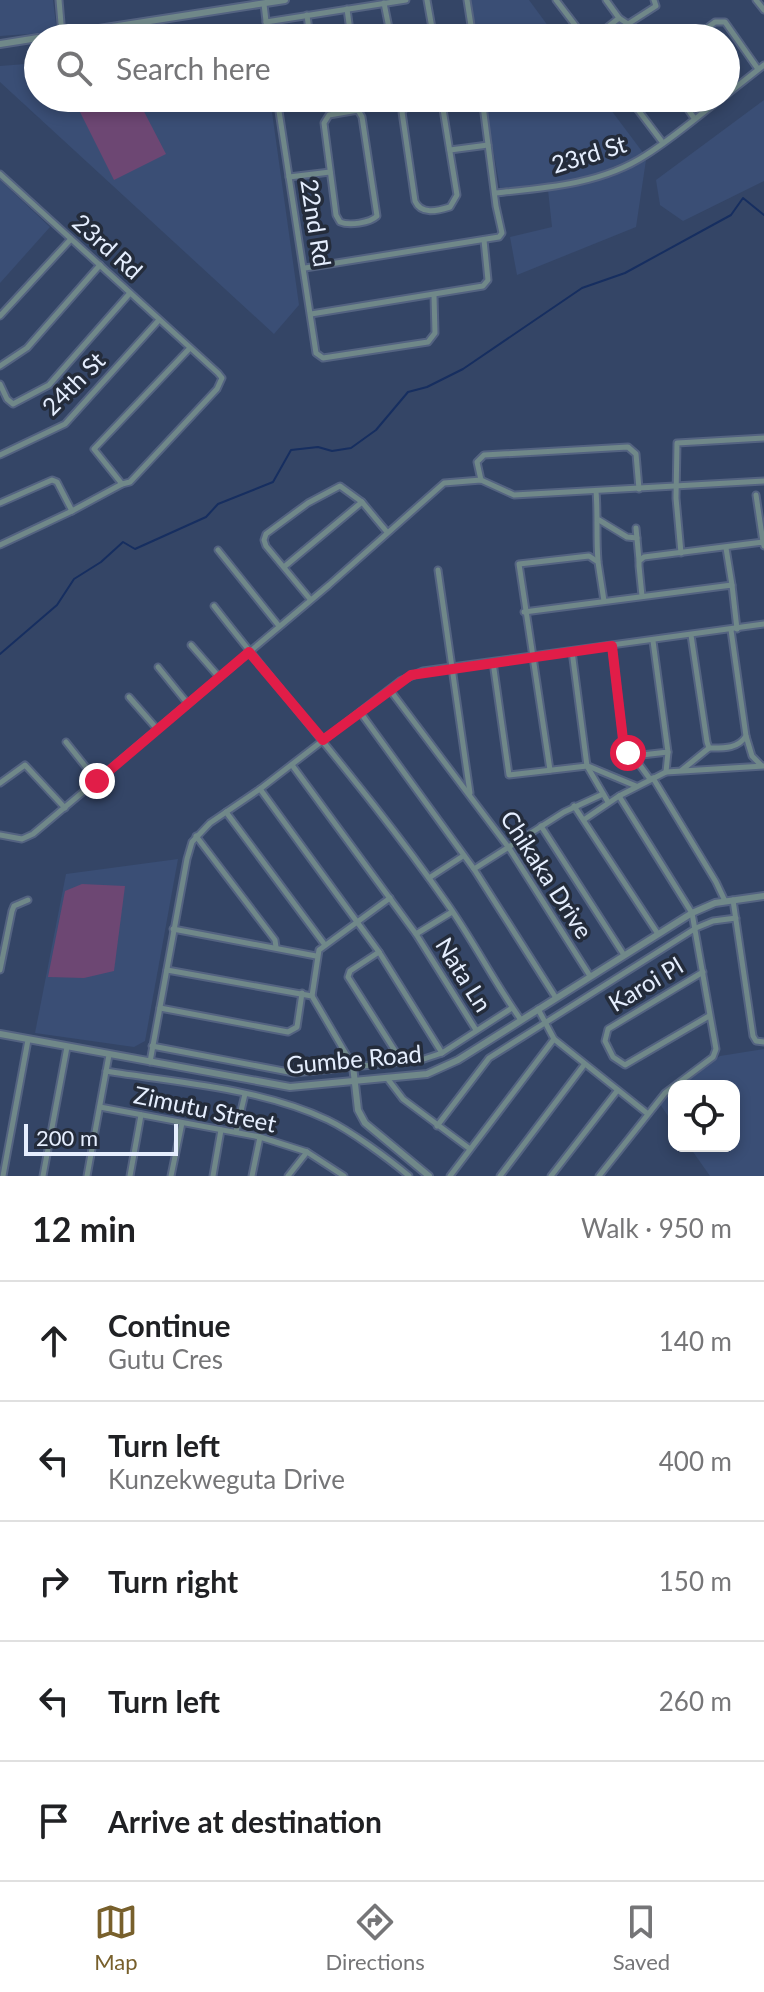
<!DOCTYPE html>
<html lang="en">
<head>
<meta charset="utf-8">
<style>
	:root { --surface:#fff; --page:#f2f2f2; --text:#202124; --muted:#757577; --line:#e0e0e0; --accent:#78602c }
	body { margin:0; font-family:Lato,sans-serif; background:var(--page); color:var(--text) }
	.controls { position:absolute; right:24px; bottom:24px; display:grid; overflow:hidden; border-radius:16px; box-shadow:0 4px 12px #0003 }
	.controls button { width:72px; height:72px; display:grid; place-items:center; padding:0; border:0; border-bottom:2px solid var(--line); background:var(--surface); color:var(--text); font:40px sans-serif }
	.scale { position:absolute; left:24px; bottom:20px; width:154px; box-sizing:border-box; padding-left:8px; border:4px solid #e5eefe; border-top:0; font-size:22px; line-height:28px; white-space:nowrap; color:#e5eefe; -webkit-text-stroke:6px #242c3b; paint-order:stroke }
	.stop { position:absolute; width:24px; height:24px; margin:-18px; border:6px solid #e11d48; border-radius:50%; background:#fff }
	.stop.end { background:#e11d48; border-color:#fff; box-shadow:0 2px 8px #0008 }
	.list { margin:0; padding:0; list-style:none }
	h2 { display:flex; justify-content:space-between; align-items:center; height:104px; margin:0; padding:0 32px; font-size:34px }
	h2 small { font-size:26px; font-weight:400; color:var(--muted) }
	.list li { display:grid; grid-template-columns:52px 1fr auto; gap:24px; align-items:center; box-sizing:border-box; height:120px; padding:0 32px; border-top:2px solid var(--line) }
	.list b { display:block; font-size:30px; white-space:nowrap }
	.list p { margin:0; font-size:26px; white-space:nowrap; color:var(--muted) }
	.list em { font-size:26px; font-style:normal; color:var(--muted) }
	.icon { flex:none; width:44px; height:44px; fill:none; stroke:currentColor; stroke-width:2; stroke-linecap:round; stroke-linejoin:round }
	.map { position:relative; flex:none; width:764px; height:1176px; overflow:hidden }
	.search { position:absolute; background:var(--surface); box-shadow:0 4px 12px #0003; left:24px; right:24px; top:24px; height:88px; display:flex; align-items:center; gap:20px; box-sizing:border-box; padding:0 28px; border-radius:44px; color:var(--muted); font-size:30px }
	.sheet { height:704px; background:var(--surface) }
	nav { display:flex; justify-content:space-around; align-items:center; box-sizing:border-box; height:112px; border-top:2px solid var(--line); background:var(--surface); font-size:22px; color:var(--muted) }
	nav a { display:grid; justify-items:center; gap:4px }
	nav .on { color:var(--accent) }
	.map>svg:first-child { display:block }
	.built { fill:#3a4e75 }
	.park { fill:#6d4773 }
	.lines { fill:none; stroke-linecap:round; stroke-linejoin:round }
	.stream { stroke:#162e60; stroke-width:2 }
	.minor-casing { stroke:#546381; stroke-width:9 }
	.tertiary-casing { stroke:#546381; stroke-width:10 }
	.minor { stroke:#708889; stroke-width:5 }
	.tertiary { stroke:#708889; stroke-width:6 }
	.route { stroke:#e11d48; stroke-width:10 }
	.labels { text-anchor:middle; stroke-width:7; stroke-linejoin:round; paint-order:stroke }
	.street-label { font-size:24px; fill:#e5eefe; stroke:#242c3b }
</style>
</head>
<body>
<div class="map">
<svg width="764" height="1176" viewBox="0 0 764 1176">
	<rect width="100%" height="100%" fill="#344566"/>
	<g class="built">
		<path d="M0,0H53L57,32L0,36Z"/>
		<path d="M469,0H529L557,38H475Z"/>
		<path d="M38,63V98H270L299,305L274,334L0,82V66Z"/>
		<path d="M484,98H602L644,154L593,175L549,185L500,188Z"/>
		<path d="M764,100V181L683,221L660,205L656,180Z"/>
		<path d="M646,160L636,227L517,275L510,237L552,227L548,190L588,184Z"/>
		<path d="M0,180L50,227L0,283Z"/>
		<path d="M178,859L145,1041L134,1047L35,1033L66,874Z"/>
		<path d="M764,1049V1176H710L689,1146H734V1086H674V1125L660,1104L664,1090L720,1056Z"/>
	</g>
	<g class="park">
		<path d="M107,98H137L166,154L114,180L80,112Z"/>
		<path d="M82,884L125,886L114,971L84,978L48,977L65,891Z"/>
	</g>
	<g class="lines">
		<path class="stream" d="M0,654L57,605L74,579L101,562L123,542L135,549L206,517L218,504L273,482L291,450L318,447L332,451L351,448L376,430L408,392L427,387L463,369L582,288L625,273L731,215L743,198L764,215"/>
		<defs>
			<g id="minor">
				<path d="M59,0L62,35"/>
				<path d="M467,0L473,38"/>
				<path d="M556,0L585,38"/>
				<path d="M756,0L764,10"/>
				<path d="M384,3L391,38"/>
				<path d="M264,4L268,38"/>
				<path d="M347,9L351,38"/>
				<path d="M307,15L310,38"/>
				<path d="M619,18L628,24L656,6L654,0"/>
				<path d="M266,22L406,0"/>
				<path d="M425,38L432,28L427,0"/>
				<path d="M594,38L619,18L606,0"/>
				<path d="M694,38L715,22H725L758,69"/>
				<path d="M726,95L764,65"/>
				<path d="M277,98L316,353L323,358L428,342L435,333L434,296"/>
				<path d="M428,98L410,101L402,112L415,201C421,215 437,211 450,207L457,195L442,103L437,98"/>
				<path d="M629,98L663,143"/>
				<path d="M680,98L694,118"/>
				<path d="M358,110L329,115L324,123L336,215L340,222C349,226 370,223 377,216L362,117L358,110L362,104"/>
				<path d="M450,150L488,145"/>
				<path d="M0,174L218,373L222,378L217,389L130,482L122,484L94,449L190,348"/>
				<path d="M289,177L330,172"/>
				<path d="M495,193C546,188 602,184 646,155C673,138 697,117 722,98"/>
				<path d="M305,268L499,237L502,233L496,206L482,98"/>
				<path d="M311,314L483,286L488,280L484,240"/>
				<path d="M0,316L71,239"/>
				<path d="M0,366L27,348L100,265"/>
				<path d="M0,384L7,399L13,404L49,385L130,293"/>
				<path d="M0,455L65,424L159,320"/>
				<path d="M481,480L477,462L484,455L628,447L636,454L639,489"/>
				<path d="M596,491C598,515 596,536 598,561"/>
				<path d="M756,495L763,542"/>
				<path d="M0,503L52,480L57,482L72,511"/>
				<path d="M599,520L627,537L637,538"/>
				<path d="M636,528L639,560"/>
				<path d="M0,545L72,511L122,484"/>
				<path d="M726,548L732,585"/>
				<path d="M218,550L279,626"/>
				<path d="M681,553L676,498L677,443L764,438"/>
				<path d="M284,567L362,502"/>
				<path d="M438,570L470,793"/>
				<path d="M642,596L639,566V561L644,557L763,542L764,546"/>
				<path d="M310,599L266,546L264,540L266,534L308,503L340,486L362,502L387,532"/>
				<path d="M214,606C291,705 374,799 446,902C473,940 494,982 521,1020"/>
				<path d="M524,612L732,585L737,629"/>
				<path d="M691,635L707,742L709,748C723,748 738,749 746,736L731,630"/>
				<path d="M191,645L219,677"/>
				<path d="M612,646L624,748L633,756L668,752L653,641"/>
				<path d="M572,651L587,766L608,802"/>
				<path d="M493,662L509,775L587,766"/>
				<path d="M158,667L188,704"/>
				<path d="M390,690L509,848L590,976"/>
				<path d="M129,697L157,729"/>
				<path d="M360,712L474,869L556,998"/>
				<path d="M746,736L752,756L761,765"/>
				<path d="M66,742L97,781"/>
				<path d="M634,757L650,779"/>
				<path d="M292,765L416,934L476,1030"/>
				<path d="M588,766L636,786"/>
				<path d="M550,770L519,564L589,556L598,562L604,601"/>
				<path d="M682,770L709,748"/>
				<path d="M666,772L668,752"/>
				<path d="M653,778L716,882L725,901"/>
				<path d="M0,783L25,765L65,808"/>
				<path d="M260,789L379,952"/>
				<path d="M574,806L658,934"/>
				<path d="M226,812L325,945"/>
				<path d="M585,819L619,796L666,772L764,766"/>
				<path d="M541,826L624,955"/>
				<path d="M0,835L22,839L33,834L329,585L444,483L481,480L514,495L764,481"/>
				<path d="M196,836L275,940L276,947"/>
				<path d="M474,869L564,812L603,794"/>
				<path d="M429,878L463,856"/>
				<path d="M733,900L753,1036L756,1041L764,1042"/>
				<path d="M173,929L316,956"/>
				<path d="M416,934L452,912"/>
				<path d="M0,970L12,911L14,906L28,900"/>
				<path d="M167,970L312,996L353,1066"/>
				<path d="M703,972L608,1029L605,1041L613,1057L625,1065L709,1016"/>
				<path d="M312,996L319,950L390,898"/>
				<path d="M160,1008L288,1032L297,1027L302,993"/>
				<path d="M538,1009L554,1039L648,1114"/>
				<path d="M152,1046L294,1073L421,1060L442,1053L512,1008"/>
				<path d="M150,1062L187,859L192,842L210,823L260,789L400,681L423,671L764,624"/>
				<path d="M402,1062L348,977L350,971L379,952L442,1053"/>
				<path d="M106,1071C179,1083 260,1088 328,1120C351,1131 389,1159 409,1176"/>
				<path d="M387,1078L403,1099L470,1149"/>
				<path d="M100,1107L260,1137L307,1152L344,1176"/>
				<path d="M437,1126L489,1058L696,928L713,921L736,918"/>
				<path d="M236,1132L245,1094"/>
				<path d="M3,1176L28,1040"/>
				<path d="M43,1176L67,1047"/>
				<path d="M87,1176L109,1055"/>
				<path d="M130,1176L141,1115"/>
				<path d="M171,1176L182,1123"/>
				<path d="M213,1176L221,1130"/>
				<path d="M252,1176L260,1137"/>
				<path d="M288,1176L307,1152"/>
				<path d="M450,1176L554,1039"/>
				<path d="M500,1176L584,1065"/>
				<path d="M551,1176L617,1091"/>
				<path d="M599,1176L665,1093L713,1057L716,1049L692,913L619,796"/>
			</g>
			<g id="tertiary">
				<path d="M41,38L285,0"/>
				<path d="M0,44L38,38"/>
				<path d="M0,1034L290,1087L427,1074L458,1060L692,913L715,903L764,896"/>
				<path d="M353,1066L358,1110L365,1123L429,1176"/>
			</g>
		</defs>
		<use href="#minor" class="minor-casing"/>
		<use href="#tertiary" class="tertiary-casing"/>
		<use href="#minor" class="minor"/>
		<use href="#tertiary" class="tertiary"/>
	</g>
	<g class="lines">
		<path class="route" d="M97,781L249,652L323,740L411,675L612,646L624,748L628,753"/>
	</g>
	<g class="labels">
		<g class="street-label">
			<text transform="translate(589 155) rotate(-17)" y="8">23rd St</text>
			<text transform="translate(315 223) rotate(81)" y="8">22nd Rd</text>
			<text transform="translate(107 247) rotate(42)" y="8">23rd Rd</text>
			<text transform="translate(74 384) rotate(-45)" y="8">24th St</text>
			<text transform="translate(546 875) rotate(57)" y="8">Chikaka Drive</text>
			<text transform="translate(463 975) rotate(58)" y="8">Nata Ln</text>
			<text transform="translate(646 985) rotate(-31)" y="8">Karoi Pl</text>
			<text transform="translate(354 1060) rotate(-5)" y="8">Gumbe Road</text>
			<text transform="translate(205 1110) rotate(12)" y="8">Zimutu Street</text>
		</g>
	</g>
</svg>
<div class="controls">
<button><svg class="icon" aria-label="locate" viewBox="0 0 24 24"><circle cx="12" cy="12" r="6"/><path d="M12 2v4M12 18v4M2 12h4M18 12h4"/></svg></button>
</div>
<div class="scale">200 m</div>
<div class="stop" style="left:628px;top:753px"></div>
<div class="stop end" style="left:97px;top:781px"></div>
<div class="search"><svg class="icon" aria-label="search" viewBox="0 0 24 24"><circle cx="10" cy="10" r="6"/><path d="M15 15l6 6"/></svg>Search here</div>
</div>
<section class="sheet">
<h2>12 min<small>Walk · 950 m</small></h2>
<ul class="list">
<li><svg class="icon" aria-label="ahead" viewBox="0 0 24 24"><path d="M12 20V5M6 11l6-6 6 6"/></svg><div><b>Continue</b><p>Gutu Cres</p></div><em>140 m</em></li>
<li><svg class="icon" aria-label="left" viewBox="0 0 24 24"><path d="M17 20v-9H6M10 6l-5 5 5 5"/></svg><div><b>Turn left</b><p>Kunzekweguta Drive</p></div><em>400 m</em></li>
<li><svg class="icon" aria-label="right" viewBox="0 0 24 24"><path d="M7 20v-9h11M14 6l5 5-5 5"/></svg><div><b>Turn right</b></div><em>150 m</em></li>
<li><svg class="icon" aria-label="left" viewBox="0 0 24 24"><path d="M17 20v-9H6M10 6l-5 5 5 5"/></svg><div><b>Turn left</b></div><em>260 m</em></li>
<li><svg class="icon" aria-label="arrive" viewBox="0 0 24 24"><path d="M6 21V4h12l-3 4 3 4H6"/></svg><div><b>Arrive at destination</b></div></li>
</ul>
</section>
<nav>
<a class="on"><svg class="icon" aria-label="map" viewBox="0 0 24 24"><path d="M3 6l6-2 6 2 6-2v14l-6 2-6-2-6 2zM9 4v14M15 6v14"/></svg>Map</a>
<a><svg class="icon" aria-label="directions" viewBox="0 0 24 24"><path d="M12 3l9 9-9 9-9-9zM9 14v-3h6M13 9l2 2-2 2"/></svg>Directions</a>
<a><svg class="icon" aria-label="saved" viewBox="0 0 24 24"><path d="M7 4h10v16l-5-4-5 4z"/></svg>Saved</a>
</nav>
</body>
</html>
